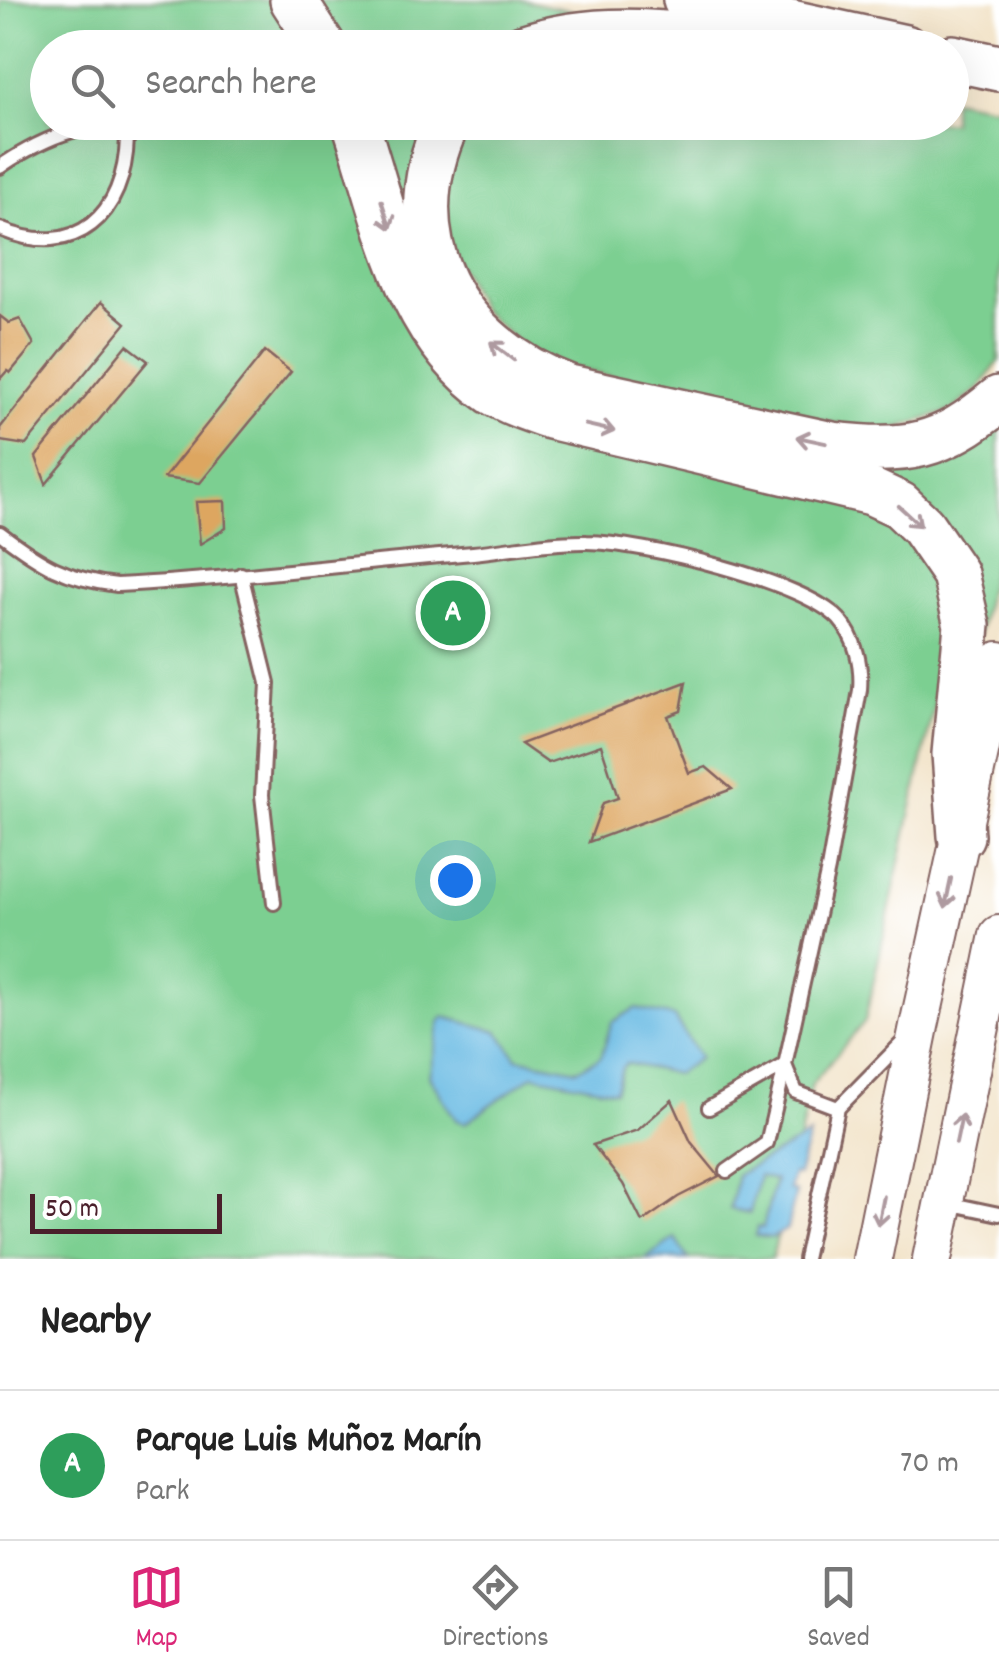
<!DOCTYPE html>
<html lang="en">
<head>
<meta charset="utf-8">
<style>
	:root { --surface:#fff; --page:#f6f6f6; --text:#222; --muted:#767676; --line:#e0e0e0; --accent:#db2777 }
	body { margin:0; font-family:Dekko,sans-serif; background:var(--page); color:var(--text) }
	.scale { position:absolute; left:30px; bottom:25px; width:192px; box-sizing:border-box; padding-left:10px; border:5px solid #4a1f2b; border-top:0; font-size:28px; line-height:35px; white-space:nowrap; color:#4a1f2b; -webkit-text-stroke:8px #fff; paint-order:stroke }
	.you { position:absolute; left:455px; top:880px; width:35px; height:35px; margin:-25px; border:8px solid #fff; border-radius:50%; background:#1a73e8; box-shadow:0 0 0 15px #1a73e833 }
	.badge { display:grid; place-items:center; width:65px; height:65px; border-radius:50%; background:var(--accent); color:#fff; font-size:32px; font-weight:700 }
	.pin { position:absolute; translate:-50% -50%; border:5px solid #fff; box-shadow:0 2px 10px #0006 }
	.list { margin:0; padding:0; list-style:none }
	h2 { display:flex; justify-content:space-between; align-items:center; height:130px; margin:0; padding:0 40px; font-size:42px }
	h2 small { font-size:32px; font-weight:400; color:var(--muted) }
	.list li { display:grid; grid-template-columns:65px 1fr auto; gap:30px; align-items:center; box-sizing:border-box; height:150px; padding:0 40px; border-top:2px solid var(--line) }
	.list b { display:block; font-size:38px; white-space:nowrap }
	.list p { margin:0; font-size:32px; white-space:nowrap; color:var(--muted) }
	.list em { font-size:32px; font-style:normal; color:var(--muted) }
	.icon { flex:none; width:55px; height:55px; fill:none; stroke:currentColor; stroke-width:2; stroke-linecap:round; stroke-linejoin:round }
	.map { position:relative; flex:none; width:999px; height:1259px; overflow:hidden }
	.search { position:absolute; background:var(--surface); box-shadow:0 10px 40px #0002; left:30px; right:30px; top:30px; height:110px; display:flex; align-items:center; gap:25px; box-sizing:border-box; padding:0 35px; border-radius:55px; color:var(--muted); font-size:38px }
	.sheet { height:280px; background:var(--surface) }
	nav { display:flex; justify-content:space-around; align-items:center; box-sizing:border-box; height:140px; border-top:2px solid var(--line); background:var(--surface); font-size:28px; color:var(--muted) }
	nav a { display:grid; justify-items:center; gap:5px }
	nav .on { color:var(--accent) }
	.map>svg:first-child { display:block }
	.green { fill:#7ccf91; stroke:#63775e; stroke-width:2.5 }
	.water { fill:#67bae3; stroke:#586c87; stroke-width:2.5 }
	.building { fill:#dda661 }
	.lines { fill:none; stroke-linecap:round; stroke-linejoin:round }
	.service-casing { stroke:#846361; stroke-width:18 }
	.primary-casing { stroke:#846361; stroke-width:42 }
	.motorway-casing { stroke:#846361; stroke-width:50 }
	.service { stroke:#fff; stroke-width:12 }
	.primary { stroke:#fff; stroke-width:38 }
	.motorway { stroke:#fff; stroke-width:45 }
	.oneway { stroke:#ae9aa0 }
</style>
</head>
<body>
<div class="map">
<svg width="999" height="1259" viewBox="0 0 999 1259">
	<rect width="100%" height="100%" fill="#fff"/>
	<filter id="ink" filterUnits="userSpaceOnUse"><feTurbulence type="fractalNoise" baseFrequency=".01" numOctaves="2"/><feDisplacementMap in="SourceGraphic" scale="20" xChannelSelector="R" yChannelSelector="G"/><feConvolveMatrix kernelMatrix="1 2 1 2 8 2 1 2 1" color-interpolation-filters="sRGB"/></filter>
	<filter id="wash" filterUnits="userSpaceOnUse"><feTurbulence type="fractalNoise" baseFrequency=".0048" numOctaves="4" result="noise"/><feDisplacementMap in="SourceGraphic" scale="40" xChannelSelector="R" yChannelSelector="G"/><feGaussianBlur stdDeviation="2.25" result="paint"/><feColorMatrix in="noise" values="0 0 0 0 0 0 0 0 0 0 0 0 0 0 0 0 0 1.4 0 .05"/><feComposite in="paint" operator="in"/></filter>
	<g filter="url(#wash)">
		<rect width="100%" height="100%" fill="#f1e1c4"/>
		<g class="green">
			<path d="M0,0H267L296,28L308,47L48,48V122L341,123L398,298L861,506L906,538L935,577L954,635L946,690L937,693L865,1021L812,1084L772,1259H0Z"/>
			<path d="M310,0H522L595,16L525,29L491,47H342Z"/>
			<path d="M952,99L999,108V361L979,389L951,411L881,433L540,362L481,310L448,244L441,193L464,123L952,122Z"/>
			<path d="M372,123H430L402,218Z"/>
			<path d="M999,412V537L978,638L859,462Z"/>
		</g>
		<g class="water">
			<path d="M636,1008L674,1017L700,1058L676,1074L626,1063L622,1068L615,1091L533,1075L465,1123L456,1120L429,1076L440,1021L444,1017L498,1031L517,1058L577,1070L601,1057L612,1022Z"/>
			<path d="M809,1135L798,1175L793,1174L789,1190L796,1192L787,1229L772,1238L756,1236L758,1227L763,1228L775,1180L759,1176L750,1213L730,1209L737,1175Z"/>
			<path d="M675,1238L688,1259H644H645Z"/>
		</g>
		<g id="blocks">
			<g class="building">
				<path d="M101,302L126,323L26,445L0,441V428Z"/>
				<path d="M0,316L9,323L20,319L34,344L10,373L7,371L0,379Z"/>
				<path d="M127,345L148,361L46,484L36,457Z"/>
				<path d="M265,351L291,372L200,483L164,478Z"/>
				<path d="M225,501L226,528L200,544L196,502Z"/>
				<path d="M686,682L681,711L668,716L689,773L706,767L732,789L589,842L603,803L618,798L601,745L548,763L521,744Z"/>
				<path d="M672,1100L691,1142L719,1176L678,1197L642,1222L623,1184L593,1145L638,1130Z"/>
			</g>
		</g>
	</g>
	<g filter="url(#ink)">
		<use href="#blocks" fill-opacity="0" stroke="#846361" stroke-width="2.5"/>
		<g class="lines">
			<defs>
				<g id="service">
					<path d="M0,167C26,148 101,107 127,138C125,215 76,261 0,229"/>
					<path d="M0,533C41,564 65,579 117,585C236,579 355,563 473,553C511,549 550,541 587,542C640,542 804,581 839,619C856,638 862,665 860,690L828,869L785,1065L796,1092L838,1108"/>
					<path d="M241,574L268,683L262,795L274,903"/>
					<path d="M709,1108L785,1065"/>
					<path d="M727,1171L767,1143L785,1066"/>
					<path d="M947,1203L999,1214"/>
					<path d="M805,1259L838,1108L906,1039"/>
				</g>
				<g id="primary">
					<path d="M872,1259L919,1026L999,661"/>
					<path d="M932,1259L999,935"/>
				</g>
				<g id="motorway">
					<path d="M293,0L324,48"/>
					<path d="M686,0L905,48"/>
					<path d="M522,48C603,20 686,35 769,48"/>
					<path d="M952,58L999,68"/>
					<path d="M355,122C387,217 405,332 493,392C511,403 530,409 550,416L872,492L900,505L922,526L955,574L967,625L955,754L961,836"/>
					<path d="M447,122C392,240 453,345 569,388L832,445C907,453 940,449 999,399"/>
				</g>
			</defs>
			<use href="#service" class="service-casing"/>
			<use href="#primary" class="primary-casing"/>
			<use href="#motorway" class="motorway-casing"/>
			<use href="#service" class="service"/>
			<use href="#primary" class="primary"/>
			<use href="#motorway" class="motorway"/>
		</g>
		<defs><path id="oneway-shaft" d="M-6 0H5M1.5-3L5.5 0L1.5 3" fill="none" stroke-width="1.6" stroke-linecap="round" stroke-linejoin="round" transform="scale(2.5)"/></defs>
		<g class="oneway">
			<use href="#oneway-shaft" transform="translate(386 215) rotate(72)"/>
			<use href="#oneway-shaft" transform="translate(502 351) rotate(-142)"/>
			<use href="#oneway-shaft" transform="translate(600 428) rotate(13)"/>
			<use href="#oneway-shaft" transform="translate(811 440) rotate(-168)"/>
			<use href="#oneway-shaft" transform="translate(910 516) rotate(42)"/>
			<use href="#oneway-shaft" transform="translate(948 893) rotate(102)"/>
			<use href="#oneway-shaft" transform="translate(959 1129) rotate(-78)"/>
			<use href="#oneway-shaft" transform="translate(881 1211) rotate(101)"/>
		</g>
	</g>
</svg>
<div class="scale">50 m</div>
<div class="you"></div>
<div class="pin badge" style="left:453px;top:613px;background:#2e9e5b">A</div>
<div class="search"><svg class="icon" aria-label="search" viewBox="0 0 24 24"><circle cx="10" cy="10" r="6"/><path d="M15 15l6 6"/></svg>Search here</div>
</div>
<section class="sheet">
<h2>Nearby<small></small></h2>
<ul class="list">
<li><span class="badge" style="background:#2e9e5b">A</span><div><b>Parque Luis Muñoz Marín</b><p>Park</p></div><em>70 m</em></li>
</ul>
</section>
<nav>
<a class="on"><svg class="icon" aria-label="map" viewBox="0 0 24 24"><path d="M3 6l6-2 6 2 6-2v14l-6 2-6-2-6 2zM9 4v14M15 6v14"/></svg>Map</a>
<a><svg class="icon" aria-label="directions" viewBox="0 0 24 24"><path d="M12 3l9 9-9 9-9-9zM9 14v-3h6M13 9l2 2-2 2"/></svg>Directions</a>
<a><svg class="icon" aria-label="saved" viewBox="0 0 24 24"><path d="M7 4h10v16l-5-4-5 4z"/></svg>Saved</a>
</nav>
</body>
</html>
